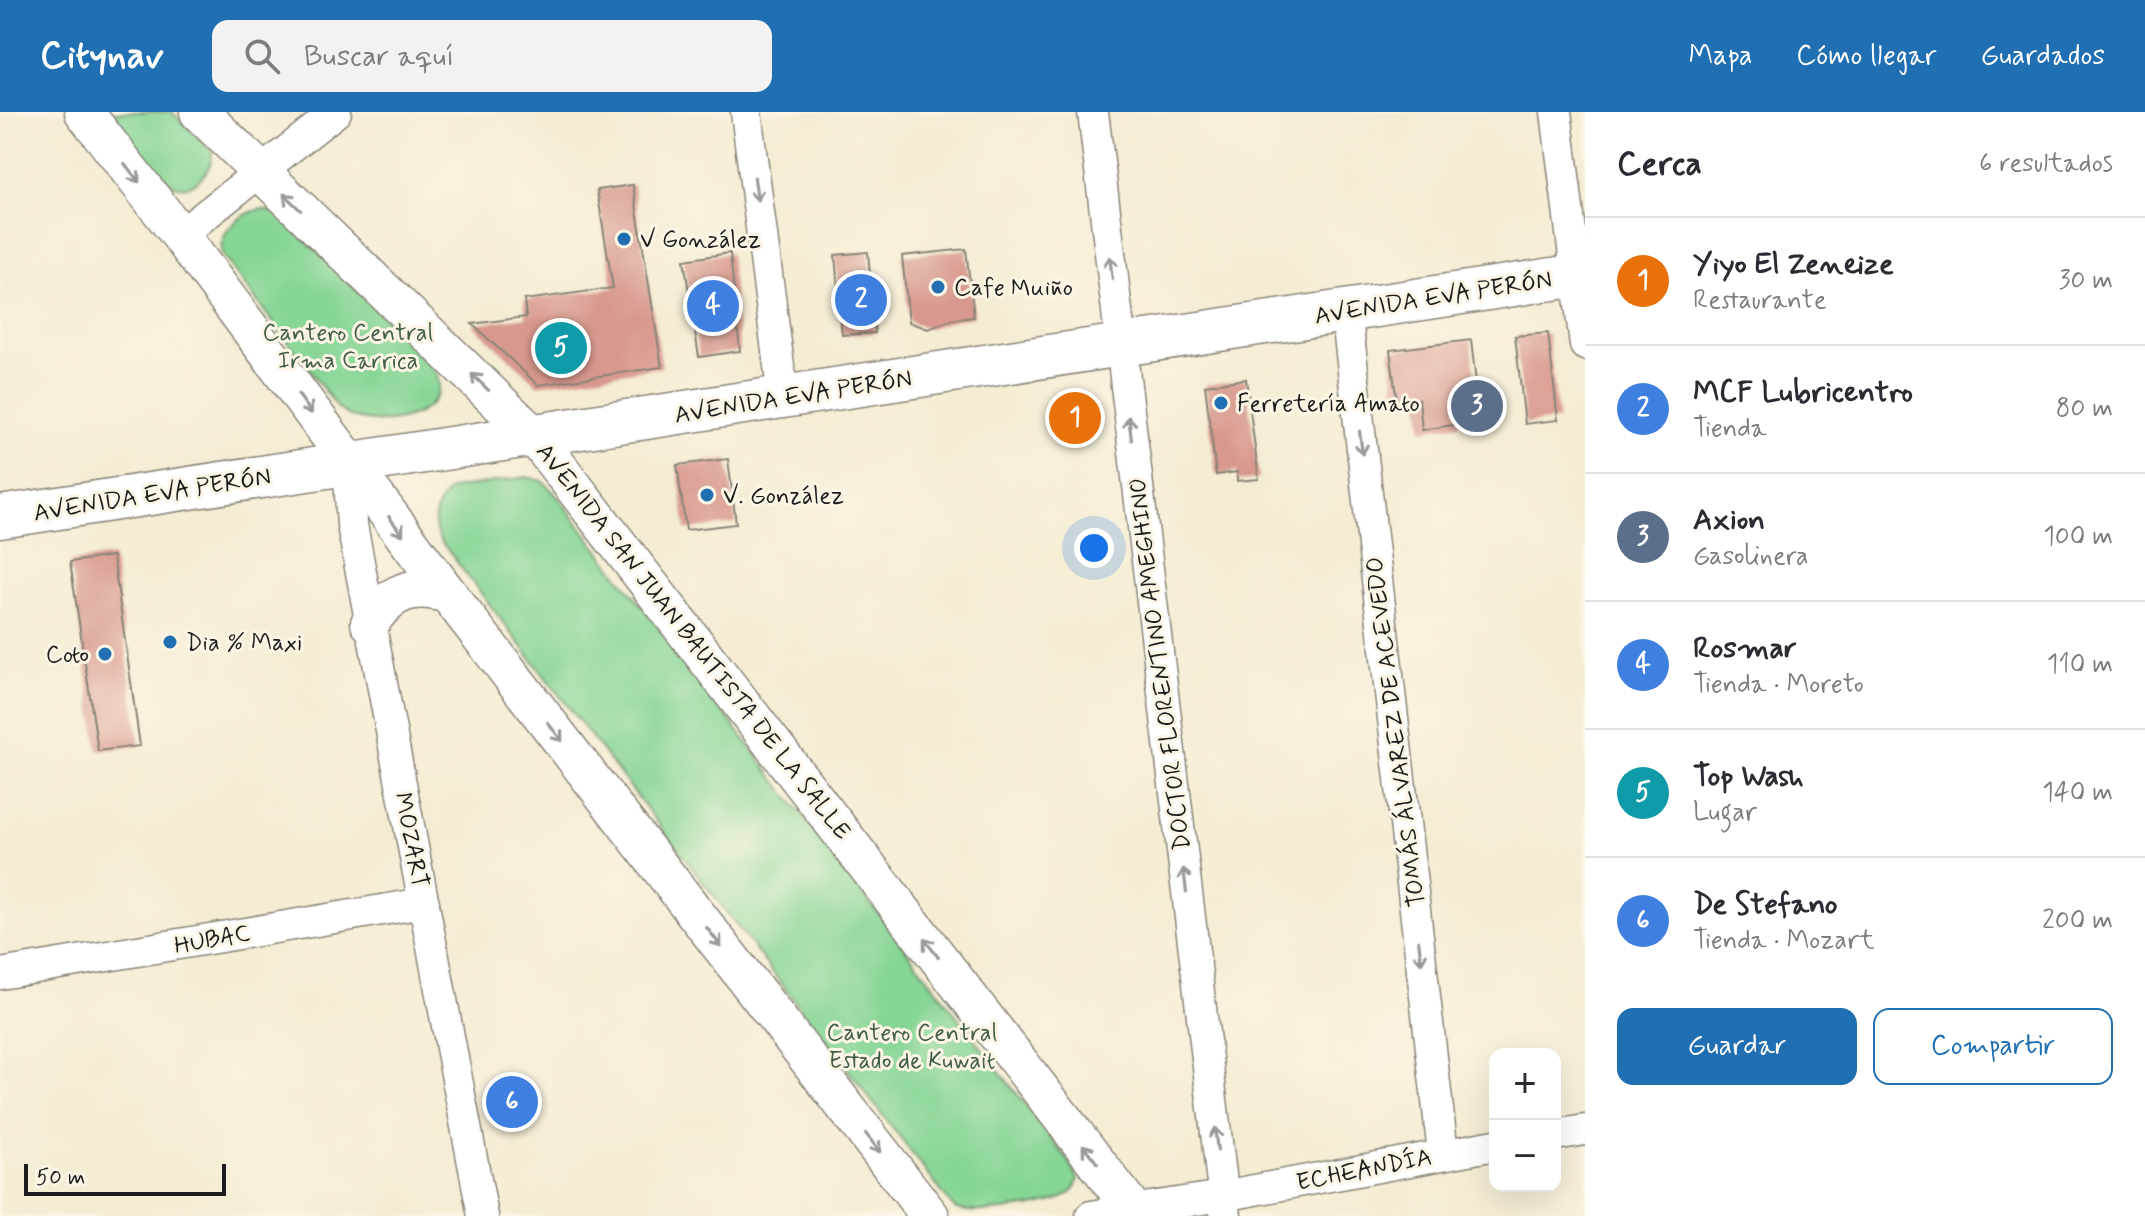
<!DOCTYPE html>
<html lang="es">
<head>
<meta charset="utf-8">
<style>
	:root { --surface:#fff; --page:#f2f2f3; --text:#2b2b33; --muted:#7c7c81; --line:#e1e1e2; --accent:#1f6fb2 }
	body { margin:0; font-family:Mynerve,sans-serif; background:var(--page); color:var(--text) }
	.controls { position:absolute; right:24px; bottom:24px; display:grid; overflow:hidden; border-radius:16px; box-shadow:0 8px 32px #0002 }
	.controls button { width:72px; height:72px; display:grid; place-items:center; padding:0; border:0; border-bottom:2px solid var(--line); background:var(--surface); color:var(--text); font:40px sans-serif }
	.scale { position:absolute; left:24px; bottom:20px; width:202px; box-sizing:border-box; padding-left:8px; border:4px solid #1c1c1c; border-top:0; font-size:22px; line-height:28px; white-space:nowrap; color:#1c1c1c; -webkit-text-stroke:6px #fcf5e5; paint-order:stroke }
	.you { position:absolute; left:1094px; top:436px; width:28px; height:28px; margin:-20px; border:6px solid #fff; border-radius:50%; background:#1a73e8; box-shadow:0 0 0 12px #1a73e833 }
	.badge { display:grid; place-items:center; width:52px; height:52px; border-radius:50%; background:var(--accent); color:#fff; font-size:26px; font-weight:700 }
	.pin { position:absolute; translate:-50% -50%; border:4px solid #fff; box-shadow:0 2px 8px #0006 }
	.list { margin:0; padding:0; list-style:none }
	h2 { display:flex; justify-content:space-between; align-items:center; height:104px; margin:0; padding:0 32px; font-size:34px }
	h2 small { font-size:26px; font-weight:400; color:var(--muted) }
	.list li { display:grid; grid-template-columns:52px 1fr auto; gap:24px; align-items:center; box-sizing:border-box; height:128px; padding:0 32px; border-top:2px solid var(--line) }
	.list b { display:block; font-size:30px; white-space:nowrap }
	.list p { margin:0; font-size:26px; white-space:nowrap; color:var(--muted) }
	.list em { font-size:26px; font-style:normal; color:var(--muted) }
	.actions { display:flex; gap:16px; padding:24px 32px }
	.actions a { flex:1; padding:18px 0; border:2px solid var(--accent); border-radius:16px; text-align:center; font-size:28px; color:var(--accent) }
	.actions .main { background:var(--accent); color:#fff }
	.icon { flex:none; width:44px; height:44px; fill:none; stroke:currentColor; stroke-width:2; stroke-linecap:round; stroke-linejoin:round }
	.map { position:relative; flex:none; width:1585px; height:1104px; overflow:hidden }
	header { display:flex; align-items:center; gap:48px; box-sizing:border-box; height:112px; padding:0 40px; background:var(--accent); color:#fff }
	header strong { font-size:38px }
	nav { display:flex; gap:44px; margin-inline-start:auto; font-size:28px }
	.search { width:560px; height:72px; background:var(--page); display:flex; align-items:center; gap:20px; box-sizing:border-box; padding:0 28px; border-radius:16px; color:var(--muted); font-size:30px }
	main { display:flex }
	aside { flex:1; background:var(--surface) }
	.map>svg:first-child { display:block }
	.park { fill:#86d695; stroke:#517958; stroke-width:2 }
	.building { fill:#d8988d }
	.lines { fill:none; stroke-linecap:round; stroke-linejoin:round }
	.minor-casing { stroke:#888478; stroke-width:33 }
	.tertiary-casing { stroke:#888478; stroke-width:41 }
	.secondary-casing { stroke:#888478; stroke-width:45 }
	.minor { stroke:#fff; stroke-width:30 }
	.tertiary { stroke:#fff; stroke-width:38 }
	.secondary { stroke:#fff; stroke-width:42 }
	.oneway { stroke:#999 }
	.poi-dot { fill:#1f6fb2; stroke:#fcf5e5; stroke-width:3 }
	.labels { text-anchor:middle; stroke-width:6; stroke-linejoin:round; paint-order:stroke }
	.poi-label { font-size:24px; fill:#1c1c1c; stroke:#fcf5e5; text-anchor:start }
	.street-label { font-size:24px; fill:#1c1c1c; stroke:#fcf5e5 }
	.park-label { font-size:24px; fill:#415d46; stroke:#fcf5e5 }
</style>
</head>
<body>
<header>
<strong>Citynav</strong>
<div class="search"><svg class="icon" aria-label="search" viewBox="0 0 24 24"><circle cx="10" cy="10" r="6"/><path d="M15 15l6 6"/></svg>Buscar aquí</div>
<nav><a>Mapa</a><a>Cómo llegar</a><a>Guardados</a></nav>
</header>
<main>
<div class="map">
<svg width="1585" height="1104" viewBox="0 0 1585 1104">
	<rect width="100%" height="100%" fill="#fcf5e5"/>
	<filter id="ink" filterUnits="userSpaceOnUse"><feTurbulence type="fractalNoise" baseFrequency=".0125" numOctaves="2"/><feDisplacementMap in="SourceGraphic" scale="16" xChannelSelector="R" yChannelSelector="G"/><feConvolveMatrix kernelMatrix="1 2 1 2 8 2 1 2 1" color-interpolation-filters="sRGB"/></filter>
	<filter id="wash" filterUnits="userSpaceOnUse"><feTurbulence type="fractalNoise" baseFrequency=".006" numOctaves="4" result="noise"/><feDisplacementMap in="SourceGraphic" scale="32" xChannelSelector="R" yChannelSelector="G"/><feGaussianBlur stdDeviation="1.8" result="paint"/><feColorMatrix in="noise" values="0 0 0 0 0 0 0 0 0 0 0 0 0 0 0 0 0 1.4 0 .05"/><feComposite in="paint" operator="in"/></filter>
	<g filter="url(#wash)">
		<rect width="100%" height="100%" fill="#f4ecd3"/>
		<g class="park">
			<path d="M110,0H172L212,39C212,53 207,62 195,71C164,91 127,22 110,0Z"/>
			<path d="M261,97L278,101L431,252C467,305 367,325 338,296L222,143C217,119 241,102 261,97Z"/>
			<path d="M526,365L543,369L557,384L1070,1051L1078,1067C1076,1074 1075,1079 1068,1083C1050,1095 972,1104 954,1096L440,428C430,409 435,392 451,377Z"/>
		</g>
		<g id="blocks">
			<g class="building">
				<path d="M633,73L662,255L538,273L472,212L526,205L524,188L613,176L597,78Z"/>
				<path d="M966,137L974,205L952,208L928,217L909,210L902,144Z"/>
				<path d="M868,140L875,221L842,223L835,143Z"/>
				<path d="M730,141L740,239L699,245L684,148Z"/>
				<path d="M1548,221L1558,308L1525,312L1515,224Z"/>
				<path d="M1471,228L1477,279L1457,281L1460,312L1422,318L1419,287L1397,291L1390,238Z"/>
				<path d="M1246,267L1259,367L1237,369V360L1216,363L1205,273Z"/>
				<path d="M728,347L736,412L686,418L677,353Z"/>
				<path d="M113,444L140,634L98,639L70,450Z"/>
			</g>
		</g>
	</g>
	<g filter="url(#ink)">
		<use href="#blocks" fill-opacity="0" stroke="#888478" stroke-width="2"/>
		<g class="lines">
			<defs>
				<g id="minor">
					<path d="M746,0L783,285"/>
					<path d="M1093,0L1226,1104"/>
					<path d="M1556,0L1585,233"/>
					<path d="M180,123L336,0"/>
					<path d="M1346,198L1443,1041"/>
					<path d="M348,352L352,413L483,1104"/>
					<path d="M0,862L424,791"/>
					<path d="M1555,1023L1585,1018"/>
					<path d="M1091,1104L1223,1084L1495,1033"/>
				</g>
				<g id="tertiary">
					<path d="M84,0L180,123L448,482L930,1104"/>
					<path d="M199,0L535,325L1138,1104"/>
					<path d="M370,511C390,480 412,471 448,482"/>
				</g>
				<path id="secondary" d="M0,405L1585,162"/>
			</defs>
			<use href="#minor" class="minor-casing"/>
			<use href="#tertiary" class="tertiary-casing"/>
			<use href="#secondary" class="secondary-casing"/>
			<use href="#minor" class="minor"/>
			<use href="#tertiary" class="tertiary"/>
			<use href="#secondary" class="secondary"/>
		</g>
		<defs><path id="oneway-shaft" d="M-6 0H5M1.5-3L5.5 0L1.5 3" fill="none" stroke-width="1.6" stroke-linecap="round" stroke-linejoin="round" transform="scale(2)"/></defs>
		<g class="oneway">
			<use href="#oneway-shaft" transform="translate(132 61) rotate(52)"/>
			<use href="#oneway-shaft" transform="translate(756 77) rotate(82)"/>
			<use href="#oneway-shaft" transform="translate(292 90) rotate(-136)"/>
			<use href="#oneway-shaft" transform="translate(1111 156) rotate(-97)"/>
			<use href="#oneway-shaft" transform="translate(480 270) rotate(-136)"/>
			<use href="#oneway-shaft" transform="translate(305 292) rotate(54)"/>
			<use href="#oneway-shaft" transform="translate(1130 316) rotate(-97)"/>
			<use href="#oneway-shaft" transform="translate(1361 331) rotate(83)"/>
			<use href="#oneway-shaft" transform="translate(396 414) rotate(53)"/>
			<use href="#oneway-shaft" transform="translate(555 620) rotate(52)"/>
			<use href="#oneway-shaft" transform="translate(1185 768) rotate(-97)"/>
			<use href="#oneway-shaft" transform="translate(714 825) rotate(52)"/>
			<use href="#oneway-shaft" transform="translate(931 836) rotate(-128)"/>
			<use href="#oneway-shaft" transform="translate(1420 840) rotate(83)"/>
			<use href="#oneway-shaft" transform="translate(1216 1027) rotate(-97)"/>
			<use href="#oneway-shaft" transform="translate(873 1031) rotate(52)"/>
			<use href="#oneway-shaft" transform="translate(1090 1042) rotate(-128)"/>
		</g>
	</g>
	<g class="poi-dot">
		<circle cx="624" cy="127" r="8"/>
		<circle cx="938" cy="175" r="8"/>
		<circle cx="1221" cy="291" r="8"/>
		<circle cx="707" cy="383" r="8"/>
		<circle cx="170" cy="530" r="8"/>
		<circle cx="105" cy="542" r="8"/>
	</g>
	<g class="labels">
		<g class="poi-label">
			<text x="640" y="135">V González</text>
			<text x="954" y="183">Cafe Muiño</text>
			<text x="1237" y="299">Ferretería Amato</text>
			<text x="723" y="391">V. González</text>
			<text x="186" y="538">Dia % Maxi</text>
			<text x="89" y="550" text-anchor="end">Coto</text>
		</g>
		<g class="street-label">
			<text transform="translate(1433 185) rotate(-9)" y="8">AVENIDA EVA PERÓN</text>
			<text transform="translate(793 284) rotate(-9)" y="8">AVENIDA EVA PERÓN</text>
			<text transform="translate(152 382) rotate(-9)" y="8">AVENIDA EVA PERÓN</text>
			<text transform="translate(694 529) rotate(52)" y="8">AVENIDA SAN JUAN BAUTISTA DE LA SALLE</text>
			<text transform="translate(1159 552) rotate(-97)" y="8">DOCTOR FLORENTINO AMEGHINO</text>
			<text transform="translate(1395 620) rotate(-97)" y="8">TOMÁS ÁLVAREZ DE ACEVEDO</text>
			<text transform="translate(412 728) rotate(79)" y="8">MOZART</text>
			<text transform="translate(212 827) rotate(-10)" y="8">HUBAC</text>
			<text transform="translate(1364 1057) rotate(-11)" y="8">ECHEANDÍA</text>
		</g>
		<g class="park-label">
			<text x="348" y="228">Cantero Central<tspan x="348" dy="28">Irma Carrica</tspan></text>
			<text x="912" y="928">Cantero Central<tspan x="912" dy="28">Estado de Kuwait</tspan></text>
		</g>
	</g>
</svg>
<div class="controls">
<button>+</button>
<button>−</button>
</div>
<div class="scale">50 m</div>
<div class="you"></div>
<div class="pin badge" style="left:1075px;top:306px;background:#e8710a">1</div>
<div class="pin badge" style="left:861px;top:188px;background:#3f7fe0">2</div>
<div class="pin badge" style="left:1477px;top:294px;background:#5c6f8a">3</div>
<div class="pin badge" style="left:713px;top:194px;background:#3f7fe0">4</div>
<div class="pin badge" style="left:561px;top:236px;background:#0f9aa8">5</div>
<div class="pin badge" style="left:512px;top:990px;background:#3f7fe0">6</div>
</div>
<aside>
<h2>Cerca<small>6 resultados</small></h2>
<ul class="list">
<li><span class="badge" style="background:#e8710a">1</span><div><b>Yiyo El Zeneize</b><p>Restaurante</p></div><em>30 m</em></li>
<li><span class="badge" style="background:#3f7fe0">2</span><div><b>MCF Lubricentro</b><p>Tienda</p></div><em>80 m</em></li>
<li><span class="badge" style="background:#5c6f8a">3</span><div><b>Axion</b><p>Gasolinera</p></div><em>100 m</em></li>
<li><span class="badge" style="background:#3f7fe0">4</span><div><b>Rosmar</b><p>Tienda · Moreto</p></div><em>110 m</em></li>
<li><span class="badge" style="background:#0f9aa8">5</span><div><b>Top Wash</b><p>Lugar</p></div><em>140 m</em></li>
<li><span class="badge" style="background:#3f7fe0">6</span><div><b>De Stefano</b><p>Tienda · Mozart</p></div><em>200 m</em></li>
</ul>
<div class="actions"><a class="main">Guardar</a><a>Compartir</a></div>
</aside>
</main>
</body>
</html>
